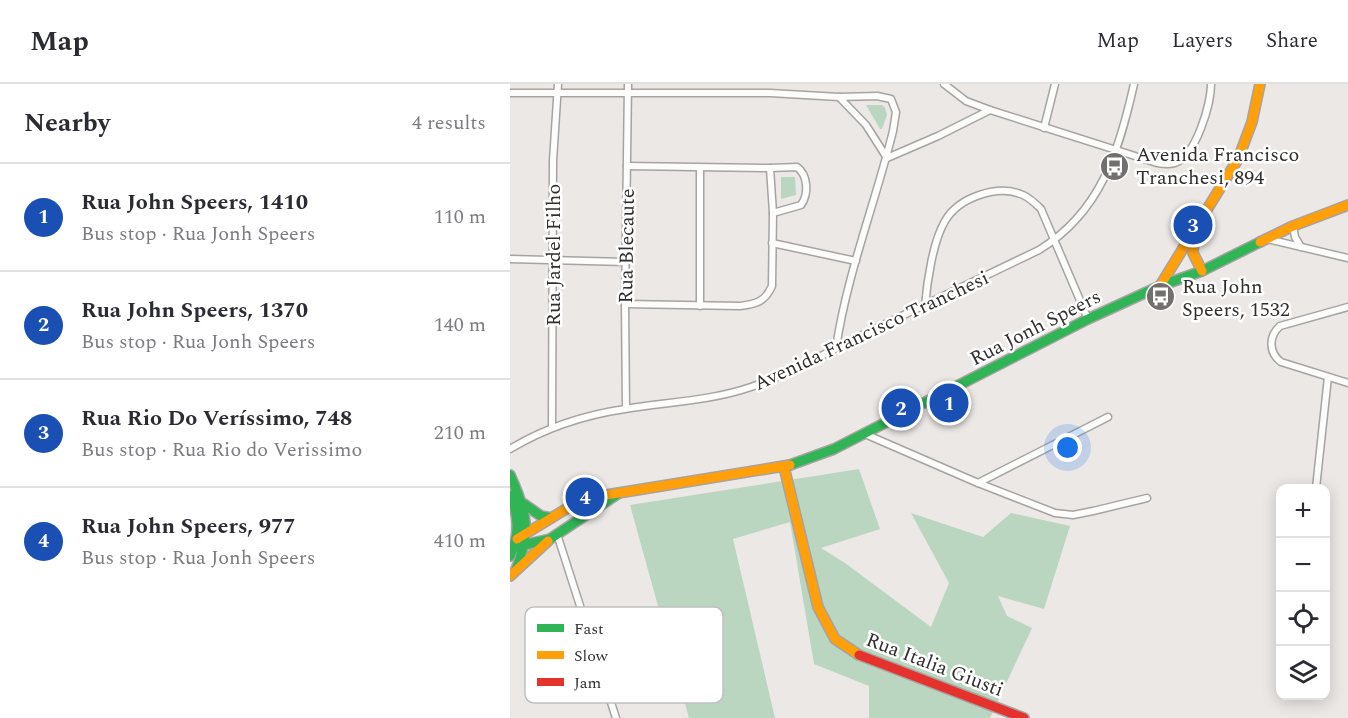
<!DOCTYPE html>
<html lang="en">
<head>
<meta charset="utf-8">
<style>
	:root { --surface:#fff; --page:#f2f2f3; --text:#2b2b33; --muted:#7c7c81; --line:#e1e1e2; --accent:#726f6e }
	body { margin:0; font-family:Spectral,serif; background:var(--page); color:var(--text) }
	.controls { position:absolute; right:18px; bottom:18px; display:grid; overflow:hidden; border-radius:12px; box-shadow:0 3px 15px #0003 }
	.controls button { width:54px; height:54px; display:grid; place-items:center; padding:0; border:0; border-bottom:2px solid var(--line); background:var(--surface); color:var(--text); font:30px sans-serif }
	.you { position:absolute; left:558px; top:364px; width:21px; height:21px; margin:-15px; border:4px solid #fff; border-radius:50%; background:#1a73e8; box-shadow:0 0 0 9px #1a73e833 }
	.badge { display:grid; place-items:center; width:39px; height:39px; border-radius:50%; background:var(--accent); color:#fff; font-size:20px; font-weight:700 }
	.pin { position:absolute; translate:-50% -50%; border:3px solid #fff; box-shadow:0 2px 6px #0006 }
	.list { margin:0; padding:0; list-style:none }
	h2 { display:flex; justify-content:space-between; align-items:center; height:78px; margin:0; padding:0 24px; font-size:26px }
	h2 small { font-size:20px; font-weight:400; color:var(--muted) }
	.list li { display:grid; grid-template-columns:39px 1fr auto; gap:18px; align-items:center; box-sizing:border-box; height:108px; padding:0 24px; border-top:2px solid var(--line) }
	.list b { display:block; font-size:22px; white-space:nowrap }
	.list p { margin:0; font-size:20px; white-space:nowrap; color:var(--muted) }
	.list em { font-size:20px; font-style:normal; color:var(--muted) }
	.icon { flex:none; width:33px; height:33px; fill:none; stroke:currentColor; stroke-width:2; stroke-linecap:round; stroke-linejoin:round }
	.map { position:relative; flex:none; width:838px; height:634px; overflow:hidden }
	header { display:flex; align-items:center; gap:36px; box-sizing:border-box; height:84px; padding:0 30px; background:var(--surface); border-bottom:2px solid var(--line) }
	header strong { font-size:28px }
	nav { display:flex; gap:33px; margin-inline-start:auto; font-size:21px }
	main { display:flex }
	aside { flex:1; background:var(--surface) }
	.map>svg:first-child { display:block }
	.green { fill:#bad6c0 }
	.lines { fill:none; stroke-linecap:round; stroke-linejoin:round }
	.street-casing { stroke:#a6a3a2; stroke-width:9 }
	.fast-casing { stroke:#a6a3a2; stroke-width:12 }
	.slow-casing { stroke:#a6a3a2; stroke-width:12 }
	.jam-casing { stroke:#a6a3a2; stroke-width:12 }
	.street { stroke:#fcfcfb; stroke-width:6 }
	.fast { stroke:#30b455; stroke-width:9 }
	.slow { stroke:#ff9f0a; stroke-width:9 }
	.jam { stroke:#e5322d; stroke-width:9 }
	.labels { text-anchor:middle; stroke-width:5; stroke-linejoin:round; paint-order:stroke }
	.poi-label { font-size:20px; fill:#312e2d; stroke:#fff; text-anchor:start }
	.street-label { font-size:20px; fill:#312e2d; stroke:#fff }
	.key { fill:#fff; stroke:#c1c0c0; stroke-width:1.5 }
	.key-label { font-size:16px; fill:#312e2d }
</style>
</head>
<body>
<header>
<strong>Map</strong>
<nav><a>Map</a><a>Layers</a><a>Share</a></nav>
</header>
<main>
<aside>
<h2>Nearby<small>4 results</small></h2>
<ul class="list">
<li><span class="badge" style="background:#1a4fb4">1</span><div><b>Rua John Speers, 1410</b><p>Bus stop · Rua Jonh Speers</p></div><em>110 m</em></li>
<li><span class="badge" style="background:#1a4fb4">2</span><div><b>Rua John Speers, 1370</b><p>Bus stop · Rua Jonh Speers</p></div><em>140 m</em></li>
<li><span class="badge" style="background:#1a4fb4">3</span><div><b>Rua Rio Do Veríssimo, 748</b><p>Bus stop · Rua Rio do Verissimo</p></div><em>210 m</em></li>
<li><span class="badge" style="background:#1a4fb4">4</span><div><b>Rua John Speers, 977</b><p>Bus stop · Rua Jonh Speers</p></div><em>410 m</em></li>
</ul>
</aside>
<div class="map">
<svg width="838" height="634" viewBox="0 0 838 634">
	<rect width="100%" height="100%" fill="#ece8e6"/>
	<g class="green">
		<path d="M356,21H372L375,24L377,31L372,45H370Z"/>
		<path d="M271,93H285L286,111L271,115Z"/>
		<path d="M349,385L370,445L311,464L335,479L421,543L439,499L401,429L473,453L501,429L560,442L534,525L488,512L497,532L522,544L480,634H359V602L304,580L280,438L223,455L265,634H179L120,421Z"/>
	</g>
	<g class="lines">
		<defs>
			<g id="street">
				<path d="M434,0L456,17L480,26L647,79C653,80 659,81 665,79C686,72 701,20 701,0"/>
				<path d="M0,9H260L329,13L367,12L381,15L386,28L383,47C365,120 337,190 326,264"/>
				<path d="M329,13L356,41L377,74"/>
				<path d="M534,44L545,0"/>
				<path d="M377,74L428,52L480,26"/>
				<path d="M260,84L287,83C298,91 299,110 291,121L263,129"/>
				<path d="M783,142L785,153L791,163"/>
				<path d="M757,155L838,174"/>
				<path d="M262,159L346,177"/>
				<path d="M0,175L116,178"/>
				<path d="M115,220L230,222C246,220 255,218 262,202L263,129L260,84L117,82"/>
				<path d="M190,222V84"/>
				<path d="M415,222C417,198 423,157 435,137C449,113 488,100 513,111C520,114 525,119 531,125L578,235"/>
				<path d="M838,223L770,242C758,253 759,269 771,278L838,299"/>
				<path d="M116,324L115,220L118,0"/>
				<path d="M42,343L43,77L48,0"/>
				<path d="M355,350L468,399L545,429L563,431L583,427L637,414"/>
				<path d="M0,365C35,344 74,331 115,325C157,318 200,317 241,303C278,290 313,271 348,253C409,224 469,195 529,166C591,128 609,67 624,0"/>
				<path d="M468,399L598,333"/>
				<path d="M806,404L818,293"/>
				<path d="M47,450L106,634"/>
			</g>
			<g id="fast">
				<path d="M280,381L324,365L578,235L650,202L692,187L750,158"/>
				<path d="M0,391C17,428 21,447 6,486"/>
				<path d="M0,411C9,432 10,451 0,472"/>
				<path d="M14,420L31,432L41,434"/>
				<path d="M5,463L40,455L109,409"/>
			</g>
			<g id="slow">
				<path d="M684,149L683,169L692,187"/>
				<path d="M750,158L783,142L838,121"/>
				<path d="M650,202L728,75L742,38L750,0"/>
				<path d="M274,383L308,523L325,555L349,571"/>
				<path d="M7,455L56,425L84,413L280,381"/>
				<path d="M0,492L38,457"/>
			</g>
			<path id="jam" d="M349,571L514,634"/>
		</defs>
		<use href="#street" class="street-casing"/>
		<use href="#fast" class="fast-casing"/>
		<use href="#slow" class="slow-casing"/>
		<use href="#jam" class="jam-casing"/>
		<use href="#street" class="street"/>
		<use href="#fast" class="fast"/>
		<use href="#slow" class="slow"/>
		<use href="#jam" class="jam"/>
	</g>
	<defs>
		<symbol id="bus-disc" viewBox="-11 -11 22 22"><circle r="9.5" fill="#726f6e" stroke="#fff"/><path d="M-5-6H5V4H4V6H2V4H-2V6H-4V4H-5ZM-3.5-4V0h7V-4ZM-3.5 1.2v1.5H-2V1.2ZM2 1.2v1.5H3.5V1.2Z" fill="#fff"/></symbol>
	</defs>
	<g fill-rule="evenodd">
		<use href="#bus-disc" x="588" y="66" width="33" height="33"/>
		<use href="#bus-disc" x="634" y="196" width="33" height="33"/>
	</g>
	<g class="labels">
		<g class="poi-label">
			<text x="626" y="77">Avenida Francisco<tspan x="626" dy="23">Tranchesi, 894</tspan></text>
			<text x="672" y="209">Rua John<tspan x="672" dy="23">Speers, 1532</tspan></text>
		</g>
		<g class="street-label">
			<text transform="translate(116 162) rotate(-89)" y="7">Rua Blecaute</text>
			<text transform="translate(43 171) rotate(-90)" y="7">Rua Jardel Filho</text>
			<text transform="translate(525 243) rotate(-27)" y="7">Rua Jonh Speers</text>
			<text transform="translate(361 246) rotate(-25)" y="7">Avenida Francisco Tranchesi</text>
			<text transform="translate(425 580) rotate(21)" y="7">Rua Italia Giusti</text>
		</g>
	</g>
	<rect x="15" y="523" width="198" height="96" rx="9" class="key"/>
	<rect x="27" y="540" width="27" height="8" fill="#30b455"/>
	<rect x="27" y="567" width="27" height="8" fill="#ff9f0a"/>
	<rect x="27" y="594" width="27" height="8" fill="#e5322d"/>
	<g class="key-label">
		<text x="64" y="550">Fast</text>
		<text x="64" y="577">Slow</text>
		<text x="64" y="604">Jam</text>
	</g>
</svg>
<div class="controls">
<button>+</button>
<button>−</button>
<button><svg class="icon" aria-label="locate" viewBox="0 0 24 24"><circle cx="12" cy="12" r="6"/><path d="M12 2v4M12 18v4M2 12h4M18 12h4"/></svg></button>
<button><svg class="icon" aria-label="layers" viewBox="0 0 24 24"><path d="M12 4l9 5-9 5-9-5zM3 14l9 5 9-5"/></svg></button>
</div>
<div class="you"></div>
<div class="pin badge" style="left:439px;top:319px;background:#1a4fb4">1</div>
<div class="pin badge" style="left:391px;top:324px;background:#1a4fb4">2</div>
<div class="pin badge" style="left:683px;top:141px;background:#1a4fb4">3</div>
<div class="pin badge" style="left:75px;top:413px;background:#1a4fb4">4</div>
</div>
</main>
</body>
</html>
